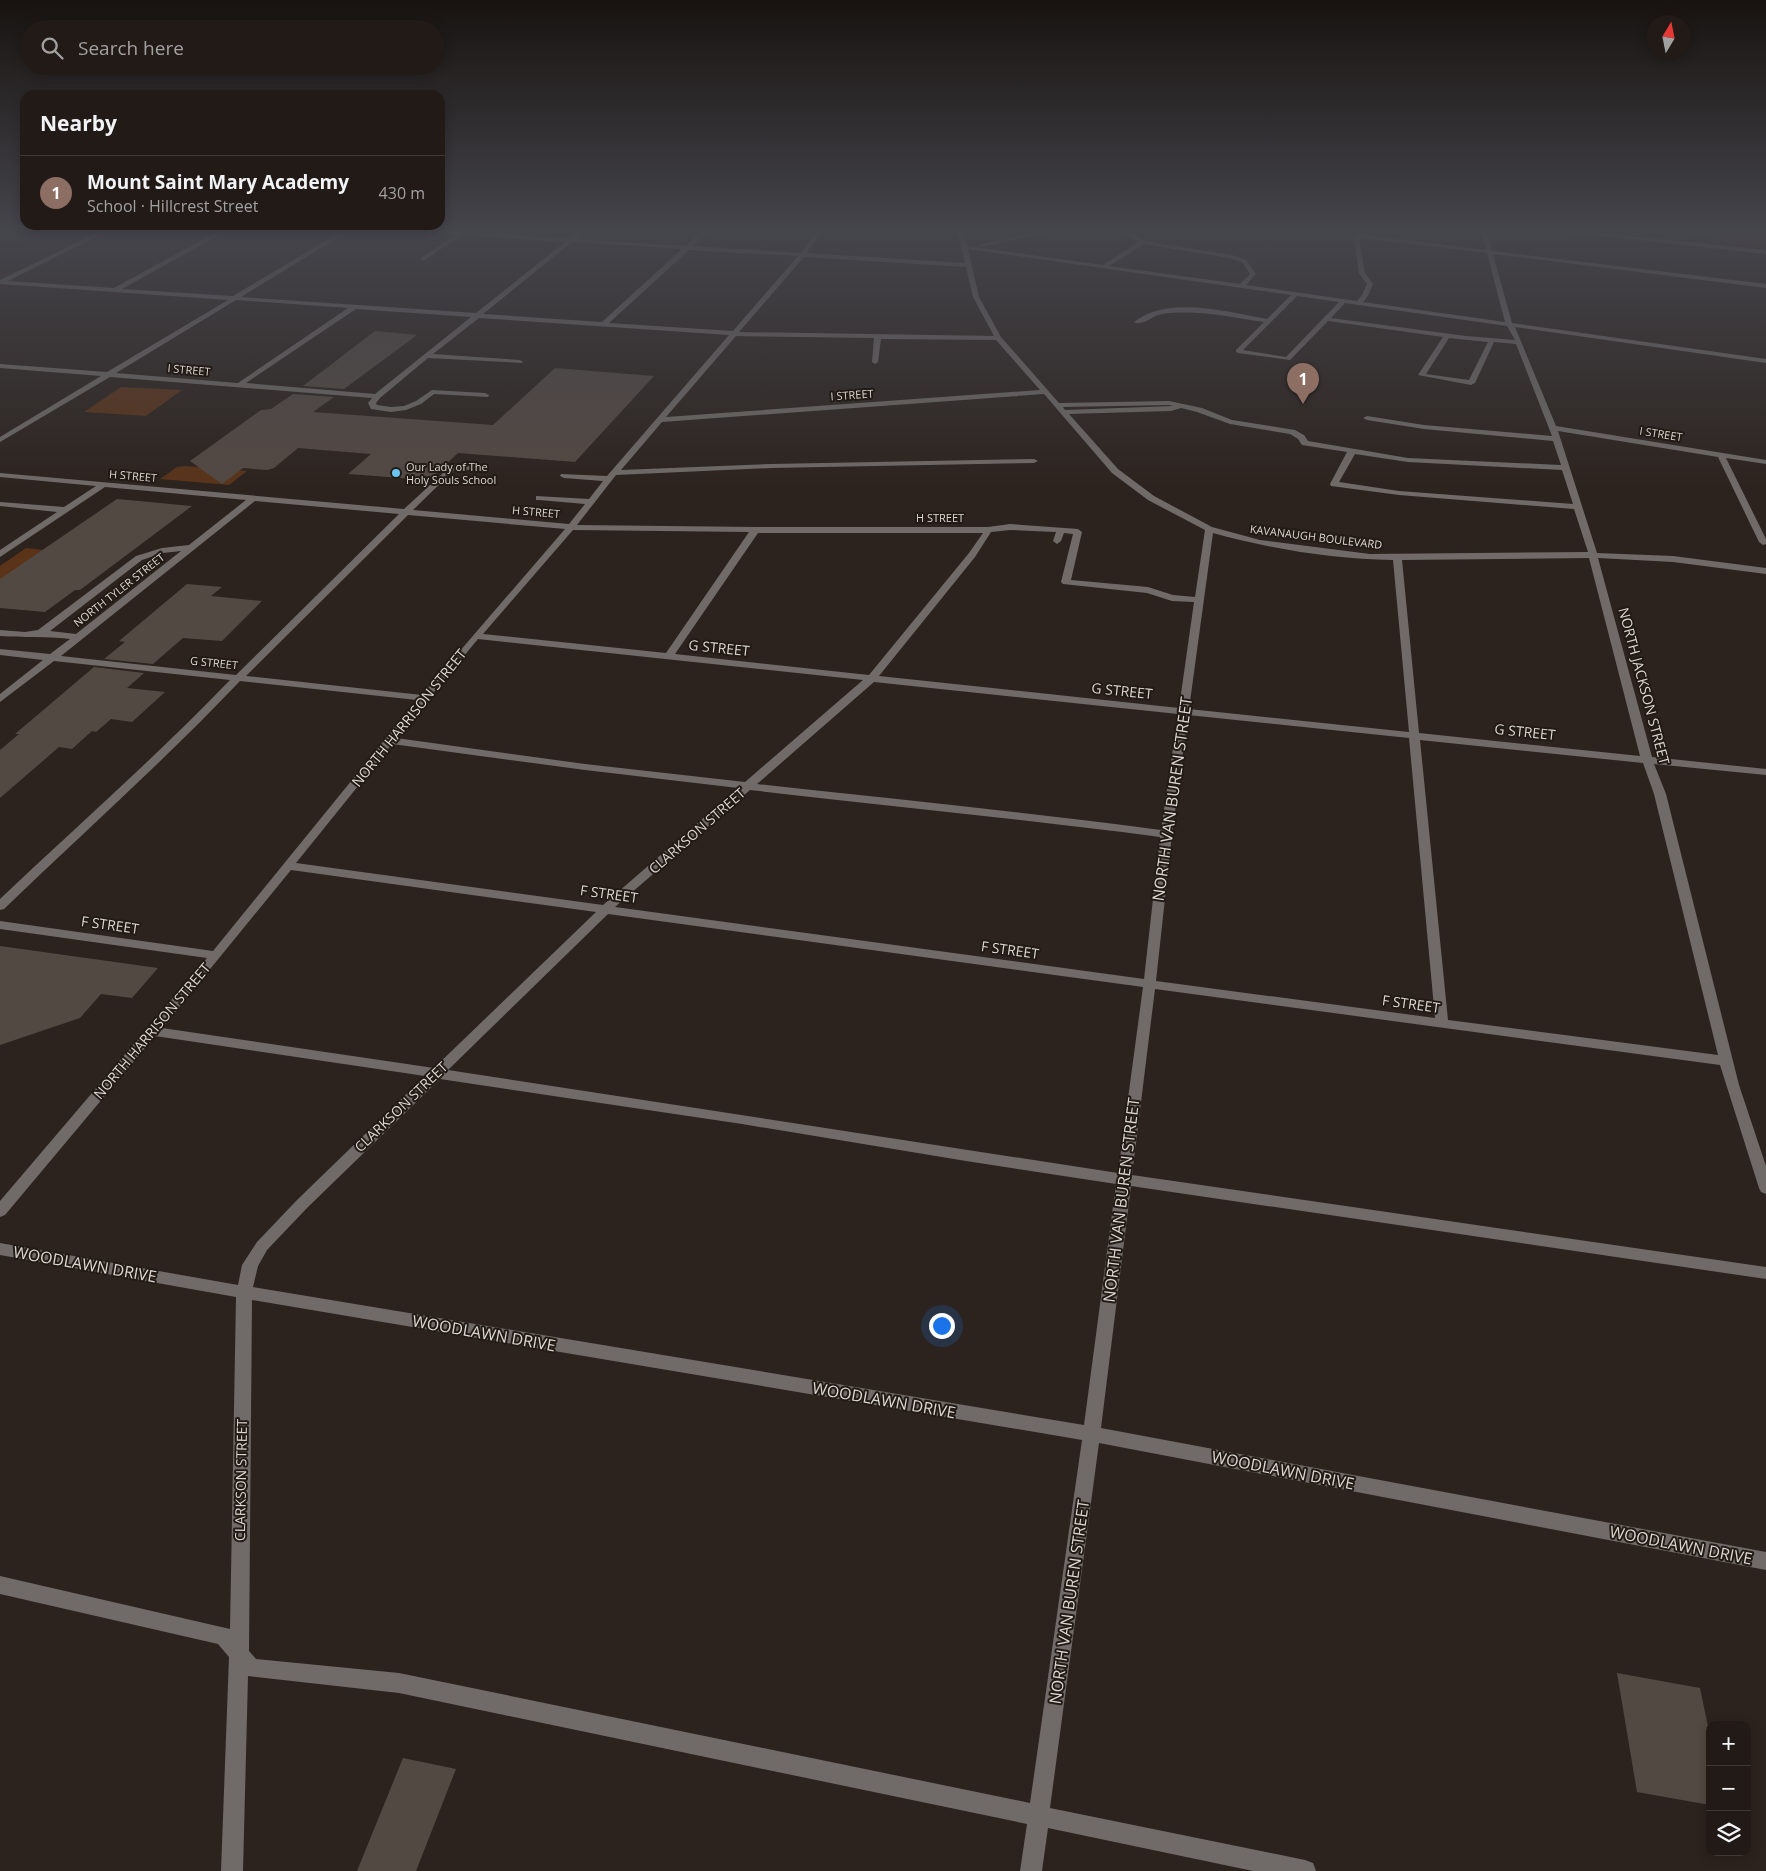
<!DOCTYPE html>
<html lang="en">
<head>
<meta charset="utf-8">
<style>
	:root { --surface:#211a16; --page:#2d2723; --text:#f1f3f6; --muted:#a2a1a1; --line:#3e3835; --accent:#7c3aed }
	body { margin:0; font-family:"Open Sans",sans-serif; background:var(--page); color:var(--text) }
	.controls { position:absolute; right:15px; bottom:15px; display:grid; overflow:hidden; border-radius:10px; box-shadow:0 2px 12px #0003 }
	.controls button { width:45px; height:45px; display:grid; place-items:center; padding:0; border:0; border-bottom:1px solid var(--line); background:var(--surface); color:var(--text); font:25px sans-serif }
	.compass { position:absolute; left:1646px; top:15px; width:45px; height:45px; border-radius:50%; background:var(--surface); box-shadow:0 2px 12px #0003; rotate:10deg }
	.you { position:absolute; left:941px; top:1325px; width:18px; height:18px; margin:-12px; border:4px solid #fff; border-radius:50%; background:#1a73e8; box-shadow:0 0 0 8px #1a73e833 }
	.badge { display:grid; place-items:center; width:32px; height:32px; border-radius:50%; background:var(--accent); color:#fff; font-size:16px; font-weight:700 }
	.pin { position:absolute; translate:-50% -41px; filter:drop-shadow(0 1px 2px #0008) }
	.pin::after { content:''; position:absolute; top:26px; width:18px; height:15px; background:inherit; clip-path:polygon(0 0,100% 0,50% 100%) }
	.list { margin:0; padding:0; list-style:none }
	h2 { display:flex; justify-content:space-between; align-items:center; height:65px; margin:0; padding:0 20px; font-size:21px }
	h2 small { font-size:16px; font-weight:400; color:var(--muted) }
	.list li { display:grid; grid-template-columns:32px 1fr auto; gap:15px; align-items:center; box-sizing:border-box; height:75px; padding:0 20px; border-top:1px solid var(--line) }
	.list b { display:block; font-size:19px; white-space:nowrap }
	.list p { margin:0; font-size:16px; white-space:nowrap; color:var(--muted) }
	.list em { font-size:16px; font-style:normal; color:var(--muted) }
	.icon { flex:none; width:28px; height:28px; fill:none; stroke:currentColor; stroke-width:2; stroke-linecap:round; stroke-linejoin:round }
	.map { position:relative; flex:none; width:1766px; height:1871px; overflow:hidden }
	.search { position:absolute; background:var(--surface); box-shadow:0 2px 12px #0003; left:20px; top:20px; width:425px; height:55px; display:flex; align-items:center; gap:12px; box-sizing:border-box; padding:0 18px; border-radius:28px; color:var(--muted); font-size:19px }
	.panel { position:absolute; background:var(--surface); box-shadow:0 2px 12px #0003; left:20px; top:90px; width:425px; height:140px; border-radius:15px }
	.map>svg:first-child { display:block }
	.green { fill:#5a3319 }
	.building { fill:#534943 }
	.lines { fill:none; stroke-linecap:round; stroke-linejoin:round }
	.minor { fill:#706b68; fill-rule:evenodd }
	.poi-dot { fill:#69c4f1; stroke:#221a15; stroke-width:2 }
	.labels { text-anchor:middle; stroke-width:4; stroke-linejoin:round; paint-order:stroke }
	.far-street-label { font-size:11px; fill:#ddd7d3; stroke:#221a15 }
	.far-poi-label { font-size:11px; fill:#ddd7d3; stroke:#221a15; text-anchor:start }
	.street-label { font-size:14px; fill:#ddd7d3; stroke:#221a15 }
	.near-street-label { font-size:16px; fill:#ddd7d3; stroke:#221a15 }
</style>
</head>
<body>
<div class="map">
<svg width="1766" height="1871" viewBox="0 0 1766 1871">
	<rect width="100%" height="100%" fill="#2c231e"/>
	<g class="green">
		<path d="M1715,228H1766V247L1726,243Z"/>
		<path d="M121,387L182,390L146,416L84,412Z"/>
		<path d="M185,466L247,471L229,485L160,479L177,467Z"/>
		<path d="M26,548L43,550L0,580V566Z"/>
	</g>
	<g class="building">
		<path d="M375,331L417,335L344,389L303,386Z"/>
		<path d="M555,368L654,376L575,462L458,453L429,480L348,474L371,454L298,448L274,468L267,470L243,468L222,484L190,461L261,410L271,409L293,394L334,397L313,412L493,425Z"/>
		<path d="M117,499L192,506L80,590H75L45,612L0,608V579Z"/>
		<path d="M187,584L222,587L211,596L262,601L222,641L183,638L153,664L104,659L125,642L119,641Z"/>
		<path d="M94,667L144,673L127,688L165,692L132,722L111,719L96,732L92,731L72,749L59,747L0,798V750L19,734H15Z"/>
		<path d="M0,946L158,968L132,998L101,994L80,1018L0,1045Z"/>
		<path d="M1617,1673L1700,1688L1710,1736V1805L1637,1792Z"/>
		<path d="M403,1758L456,1769L416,1871H357Z"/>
	</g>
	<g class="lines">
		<g class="minor">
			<path d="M106,228H114L8,281L114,288L224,228H232L122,289L233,296L347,228H354L241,297L476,313L565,242L462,235L423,261L421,258L455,235L366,228L462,231L569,239L582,228H589L576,239L686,246L705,228H712L692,246L801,253L819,228H825L806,253L965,263L957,228H963L967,246L1103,265L1139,242L1125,233L1127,230L1145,241L1232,255L1246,260L1256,274L1246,285L1357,301L1362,295L1367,284L1359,273L1354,237L1360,234L1486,250L1480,228H1486L1492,251L1766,284V288L1493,254L1512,323L1766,359V363L1515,327L1556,426L1766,460V464L1726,458L1766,539V544L1763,545L1759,542L1718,457L1558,431L1597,553L1673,556L1766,568V574L1673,562L1598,558L1652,757L1766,769V775L1654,764L1666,794L1739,1085L1766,1166V1194L1761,1192L1759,1188L1720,1065L1155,989L1132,1175L1766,1267V1279L1131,1186L1101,1428L1766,1552V1570L1099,1443L1050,1808L1305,1860L1313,1863L1316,1871H1253L1048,1828L1042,1871H1020L1027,1824L399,1693L248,1676L243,1871H221L229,1657L218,1644L0,1594V1576L230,1629L236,1297L0,1255V1243L238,1285L242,1265L257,1242L297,1200L425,1076L155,1036L5,1215L0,1217V1201L207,958L0,929V921L213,951L417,700L240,681C165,760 83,833 4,909L0,910V899C77,826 157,756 230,680L54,661L0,702V694L43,660L0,655V649L50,654L70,639C46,636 23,638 0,636V630L25,632L38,630L136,556L162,548L189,545L246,500L105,487L0,557V550L57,512L0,506V502L64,507L96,486L0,477V473L404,509L453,464L471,466L475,468L471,470L455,469L413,510L569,524L585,504L539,500H536V496L589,499L603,481L564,478L560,476L561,474L607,476L729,335L479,318L433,354L520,360L523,362L522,363L428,358L380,398L376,403L377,405L391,407L404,406L416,401L432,390L485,393L489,395L488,397L434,394L421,404L406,410L391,412L371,409L368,403L372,398L110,377L0,442V437L101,376L0,368V364L107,372L228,300L0,284V280ZM1361,238L1487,253L1505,322L1363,302L1368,296L1373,284L1365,273L1359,239ZM572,242L682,249L602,322L483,314ZM1144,244L1229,258L1242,262L1250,274L1240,284L1109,266ZM968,249L1291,295L1267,319C1228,312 1168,295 1134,322C1142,327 1153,315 1162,314C1197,309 1230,317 1264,322L1236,350V352L1238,353L1290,360L1328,321L1443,337L1418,375L1471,385L1475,383L1494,342L1516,344L1552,436L1424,425L1367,416L1363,418L1367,420L1424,429L1553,441L1561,465L1408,458L1308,441L1304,435L1295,430L1232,420L1202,408L1169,401L1059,403L1001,337L979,297ZM689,250L798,256L733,331L609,323ZM804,257L966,267L973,297L994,336L739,332ZM1297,296L1339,302L1286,357L1243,350ZM236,300L348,308L238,383L116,373ZM1345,303L1507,326L1515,340L1466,336L1331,318ZM356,309L471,317L375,394L246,383ZM736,336L874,338L872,362L875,364L878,362L881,339L996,340L1040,390L666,417ZM1449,338L1488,342L1469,380L1426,374ZM1044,394L1112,473L1148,500L1205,530L1195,597L1173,595L1148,587L1071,580L1082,532L1078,529L1010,524L988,527H755L577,525L616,475L771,468L1034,463L1038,461L1034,459L771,464L621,470L662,422ZM1169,405L1173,406L1065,410L1063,407ZM1181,408L1197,412L1230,424L1290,434L1298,439L1302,445L1347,452L1330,484L1331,486L1399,495L1574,509L1588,552L1370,554L1260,540L1212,527L1154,496L1118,469L1069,414L1171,411ZM1355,454L1408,462L1562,470L1573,504L1399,491L1339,482ZM255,501L399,514L236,675L61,656ZM408,515L565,529L422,695L246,676ZM573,530L749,532L666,653L483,634ZM1010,530L1056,532L1053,541L1057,544L1061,541L1064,533L1073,534L1061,582L1063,584L1147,593L1172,601L1194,602L1179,708L879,676L975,557L991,532ZM758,533H983L969,553L869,675L675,654ZM1213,533C1271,549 1332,559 1393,560L1409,732L1189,709ZM181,551L76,634L50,631L142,560L163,553ZM1589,558L1640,756L1419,733L1402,560ZM478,639L863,680L745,782L585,764L396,738ZM874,682L1178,714L1161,830C1026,812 892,799 757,784ZM1188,715L1409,738L1435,1018L1156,981L1172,834ZM1420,740L1643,763L1654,794L1718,1055L1448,1020ZM392,744L585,770L738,788L603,905L296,863ZM750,790C887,806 1024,819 1160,837L1144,979L615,907ZM291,870L596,912L434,1068L162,1028ZM608,914L1143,987L1118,1173L448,1070ZM440,1079L742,1124L966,1161L1116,1184L1084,1425L253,1287L258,1266L267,1250L307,1208ZM252,1300L1082,1440L1030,1803L399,1673L256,1659L249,1651Z"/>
			<path d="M1055,228H1068L981,247L978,245Z"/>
			<path d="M1529,228H1551L1766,250V254Z"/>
			<path d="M1660,228L1706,230L1717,228L1718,231L1706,234Z"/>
		</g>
	</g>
	<linearGradient id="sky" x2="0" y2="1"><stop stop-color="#181310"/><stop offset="0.47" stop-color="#45454c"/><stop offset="1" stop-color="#45454c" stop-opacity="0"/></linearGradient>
	<rect width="1766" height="490" fill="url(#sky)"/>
	<circle class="poi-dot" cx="396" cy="473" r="5"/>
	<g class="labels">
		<g class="far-street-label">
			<text transform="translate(189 370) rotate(5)" y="4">I STREET</text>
			<text transform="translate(852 395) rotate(-4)" y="4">I STREET</text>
			<text transform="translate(1661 434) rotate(9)" y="4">I STREET</text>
			<text transform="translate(133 476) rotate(5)" y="4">H STREET</text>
			<text transform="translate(536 512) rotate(5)" y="4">H STREET</text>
			<text x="940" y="522">H STREET</text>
			<text transform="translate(1316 537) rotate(7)" y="4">KAVANAUGH BOULEVARD</text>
			<text transform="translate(119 590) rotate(-38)" y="4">NORTH TYLER STREET</text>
			<text transform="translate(214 663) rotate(6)" y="4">G STREET</text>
		</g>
		<g class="far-poi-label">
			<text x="406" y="471">Our Lady of The<tspan x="406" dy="13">Holy Souls School</tspan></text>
		</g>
		<g class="street-label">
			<text transform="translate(719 648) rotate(6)" y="5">G STREET</text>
			<text transform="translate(1644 686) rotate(75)" y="5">NORTH JACKSON STREET</text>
			<text transform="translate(1122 691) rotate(6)" y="5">G STREET</text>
			<text transform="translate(409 718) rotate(-51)" y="5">NORTH HARRISON STREET</text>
			<text transform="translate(1525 732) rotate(6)" y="5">G STREET</text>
			<text transform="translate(697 831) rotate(-41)" y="5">CLARKSON STREET</text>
			<text transform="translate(609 894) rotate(8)" y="5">F STREET</text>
			<text transform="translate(110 925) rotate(8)" y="5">F STREET</text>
			<text transform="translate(1010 950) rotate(8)" y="5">F STREET</text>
			<text transform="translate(1411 1004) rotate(8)" y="5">F STREET</text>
			<text transform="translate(152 1031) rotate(-50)" y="5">NORTH HARRISON STREET</text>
			<text transform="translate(401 1107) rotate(-44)" y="5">CLARKSON STREET</text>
			<text transform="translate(241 1480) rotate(-89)" y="5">CLARKSON STREET</text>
		</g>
		<g class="near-street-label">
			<text transform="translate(1172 799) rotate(-82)" y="6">NORTH VAN BUREN STREET</text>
			<text transform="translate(1121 1200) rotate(-83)" y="6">NORTH VAN BUREN STREET</text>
			<text transform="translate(85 1264) rotate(10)" y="6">WOODLAWN DRIVE</text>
			<text transform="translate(484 1333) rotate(10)" y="6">WOODLAWN DRIVE</text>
			<text transform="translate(884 1400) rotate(10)" y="6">WOODLAWN DRIVE</text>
			<text transform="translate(1283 1470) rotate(11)" y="6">WOODLAWN DRIVE</text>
			<text transform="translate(1681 1545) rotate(11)" y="6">WOODLAWN DRIVE</text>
			<text transform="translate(1069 1602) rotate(-82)" y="6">NORTH VAN BUREN STREET</text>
		</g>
	</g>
</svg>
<div class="controls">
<button>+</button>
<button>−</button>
<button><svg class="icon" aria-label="layers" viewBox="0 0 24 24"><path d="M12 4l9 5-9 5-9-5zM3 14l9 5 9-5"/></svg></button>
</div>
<svg class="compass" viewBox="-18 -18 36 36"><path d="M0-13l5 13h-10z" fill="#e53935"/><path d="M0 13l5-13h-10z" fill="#a2a1a1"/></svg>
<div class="you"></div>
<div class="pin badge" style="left:1303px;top:404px;background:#8d6e63">1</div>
<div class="search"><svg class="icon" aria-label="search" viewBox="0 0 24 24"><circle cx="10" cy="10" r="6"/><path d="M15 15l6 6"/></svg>Search here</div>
<section class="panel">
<h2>Nearby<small></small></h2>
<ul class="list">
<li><span class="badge" style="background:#8d6e63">1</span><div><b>Mount Saint Mary Academy</b><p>School · Hillcrest Street</p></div><em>430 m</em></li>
</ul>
</section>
</div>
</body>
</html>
